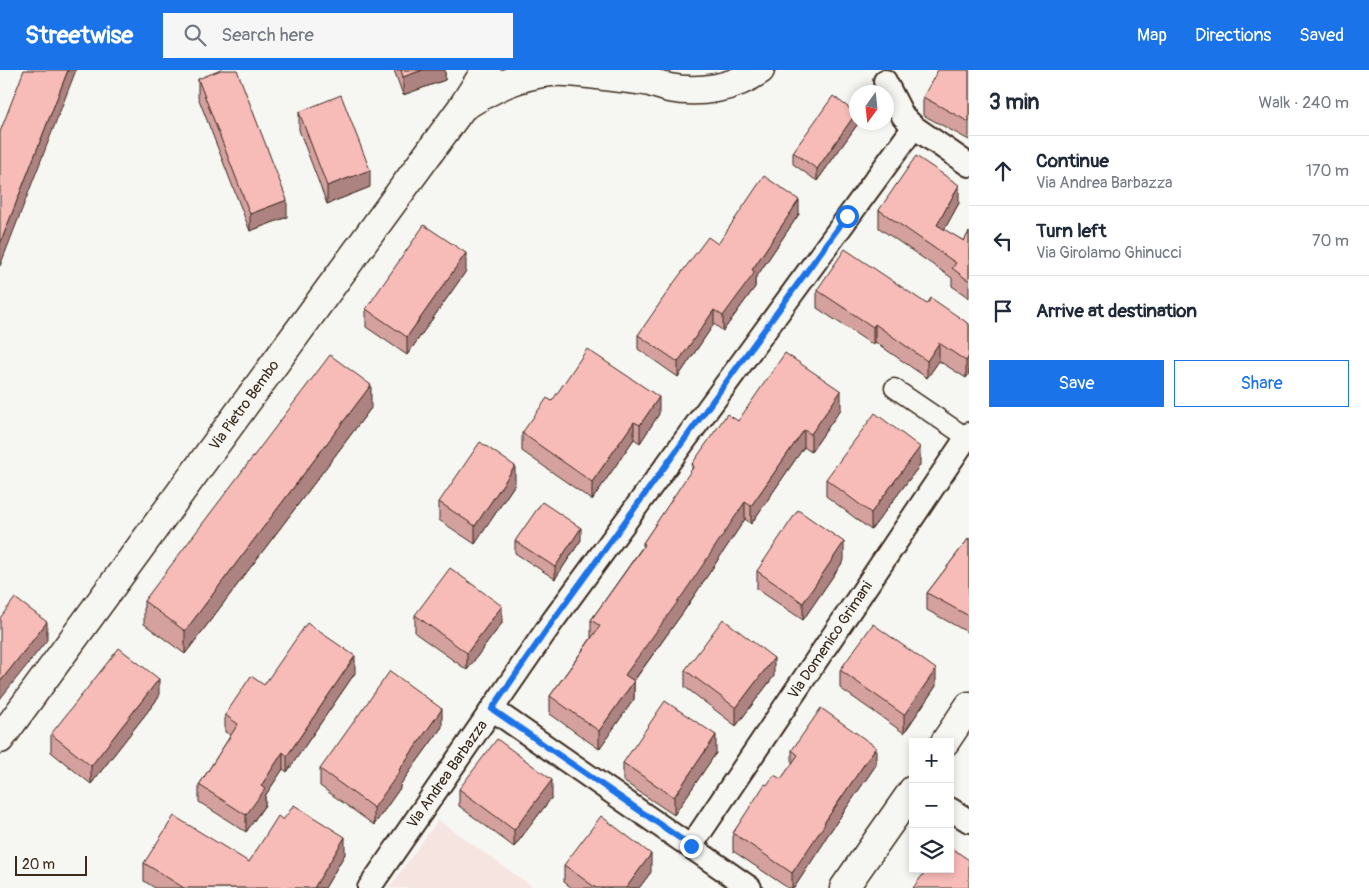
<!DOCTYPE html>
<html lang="en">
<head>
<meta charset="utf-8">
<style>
	:root { --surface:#fff; --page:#f6f6f7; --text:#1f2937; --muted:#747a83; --line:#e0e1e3; --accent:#1a73e8 }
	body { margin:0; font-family:Pangolin,sans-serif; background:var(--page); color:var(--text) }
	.controls { position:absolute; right:15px; bottom:15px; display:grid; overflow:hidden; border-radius:0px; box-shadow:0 2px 8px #0003 }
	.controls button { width:45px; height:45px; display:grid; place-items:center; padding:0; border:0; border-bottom:1px solid var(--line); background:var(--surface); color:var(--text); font:25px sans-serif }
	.compass { position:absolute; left:849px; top:15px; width:45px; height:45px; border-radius:50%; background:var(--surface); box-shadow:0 2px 8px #0003; rotate:195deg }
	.scale { position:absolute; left:15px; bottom:12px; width:72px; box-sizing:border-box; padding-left:5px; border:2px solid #3b2a1e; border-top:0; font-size:14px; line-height:18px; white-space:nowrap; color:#3b2a1e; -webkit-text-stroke:4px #f6f6f2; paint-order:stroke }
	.stop { position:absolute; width:15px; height:15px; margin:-11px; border:4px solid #1a73e8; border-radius:50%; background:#fff }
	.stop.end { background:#1a73e8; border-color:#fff; box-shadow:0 1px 5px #0008 }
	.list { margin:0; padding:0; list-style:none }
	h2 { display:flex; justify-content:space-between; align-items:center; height:65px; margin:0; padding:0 20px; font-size:21px }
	h2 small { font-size:16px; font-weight:400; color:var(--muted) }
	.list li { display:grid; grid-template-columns:32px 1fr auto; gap:15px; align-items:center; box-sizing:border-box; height:70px; padding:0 20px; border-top:1px solid var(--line) }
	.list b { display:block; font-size:19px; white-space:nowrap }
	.list p { margin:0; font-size:16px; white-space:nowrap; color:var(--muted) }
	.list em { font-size:16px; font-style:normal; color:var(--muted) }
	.actions { display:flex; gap:10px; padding:15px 20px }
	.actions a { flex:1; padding:11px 0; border:1px solid var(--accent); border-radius:0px; text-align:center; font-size:18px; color:var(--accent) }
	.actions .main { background:var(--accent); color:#fff }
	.icon { flex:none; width:28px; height:28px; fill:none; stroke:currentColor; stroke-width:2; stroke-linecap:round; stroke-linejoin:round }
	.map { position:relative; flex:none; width:969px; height:818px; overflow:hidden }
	header { display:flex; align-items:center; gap:30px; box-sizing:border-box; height:70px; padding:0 25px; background:var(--accent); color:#fff }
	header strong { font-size:24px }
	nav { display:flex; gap:28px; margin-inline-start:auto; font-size:18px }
	.search { width:350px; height:45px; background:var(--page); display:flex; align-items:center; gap:12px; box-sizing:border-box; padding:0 18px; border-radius:0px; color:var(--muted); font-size:19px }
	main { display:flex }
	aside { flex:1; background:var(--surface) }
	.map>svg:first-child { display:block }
	.built { fill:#f6e4e1 }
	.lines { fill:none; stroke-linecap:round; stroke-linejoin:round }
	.pedestrian-casing { stroke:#3b2a1e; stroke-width:21 }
	.minor-casing { stroke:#3b2a1e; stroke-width:26 }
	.tertiary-casing { stroke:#3b2a1e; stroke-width:31 }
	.secondary-casing { stroke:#3b2a1e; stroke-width:31 }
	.pedestrian { stroke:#f6f6f2; stroke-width:18 }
	.minor { stroke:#f6f6f2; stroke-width:22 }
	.tertiary { stroke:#f6f6f2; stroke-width:28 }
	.secondary { stroke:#f6f6f2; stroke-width:28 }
	.wall { fill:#d4a19e; stroke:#3b2a1e }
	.shaded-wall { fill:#ad8381; stroke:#3b2a1e }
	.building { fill:#f7bbb8; stroke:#3b2a1e }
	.route { stroke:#1a73e8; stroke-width:6 }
	.labels { text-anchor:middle; stroke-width:4; stroke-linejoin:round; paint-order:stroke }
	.street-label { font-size:15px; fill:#3b2a1e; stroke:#f6f6f2 }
</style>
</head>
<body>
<header>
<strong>Streetwise</strong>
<div class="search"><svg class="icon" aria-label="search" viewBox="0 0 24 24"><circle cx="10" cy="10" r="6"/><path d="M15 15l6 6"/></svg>Search here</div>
<nav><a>Map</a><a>Directions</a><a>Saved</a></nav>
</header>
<main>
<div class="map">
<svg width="969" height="818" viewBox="0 0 969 818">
	<rect width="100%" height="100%" fill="#f6f6f2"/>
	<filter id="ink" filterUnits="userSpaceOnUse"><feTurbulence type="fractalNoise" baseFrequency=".02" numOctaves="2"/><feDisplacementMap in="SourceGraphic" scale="10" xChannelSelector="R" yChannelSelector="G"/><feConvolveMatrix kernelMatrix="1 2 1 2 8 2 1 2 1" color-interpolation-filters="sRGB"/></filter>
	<g filter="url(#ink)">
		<path class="built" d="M438,750L534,818H389Z"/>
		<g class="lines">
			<defs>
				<path id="pedestrian" d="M894,318L966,367"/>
				<g id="minor">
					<path d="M885,11L903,46L914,57L969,95"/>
					<path d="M492,639L750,818"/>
					<path d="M950,739L969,751"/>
					<path d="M691,776L969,364"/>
					<path d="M369,818L552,552L914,57"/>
				</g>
				<g id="tertiary">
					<path d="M466,35C493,18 519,5 551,2C571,0 592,5 612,7C625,9 638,9 650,12C656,14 662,16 669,18C700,24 734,18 760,0"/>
					<path d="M0,669L461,39L486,0"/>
				</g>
				<g id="secondary">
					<path d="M945,672L969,636"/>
					<path d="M844,818L913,720"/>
				</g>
			</defs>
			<use href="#pedestrian" class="pedestrian-casing"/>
			<use href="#minor" class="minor-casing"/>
			<use href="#tertiary" class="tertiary-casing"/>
			<use href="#secondary" class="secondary-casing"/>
			<use href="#pedestrian" class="pedestrian"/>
			<use href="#minor" class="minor"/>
			<use href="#tertiary" class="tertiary"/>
			<use href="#secondary" class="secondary"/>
		</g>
		<g class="wall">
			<path d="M394,0H445V10L403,25Z"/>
			<path d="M969,0V70L923,45V27Z"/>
			<path d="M198,9L287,147L250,161L198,27Z"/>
			<path d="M299,42L370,117L327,134L299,60Z"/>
			<path d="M857,55L817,111L793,94V82Z"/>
			<path d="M959,133L944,160L964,171L969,162V228L952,216V208L879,158V140Z"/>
			<path d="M799,144L755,209V217L723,261L714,254L678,307L638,279V265L718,174Z"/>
			<path d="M466,201L407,285L366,257V239Z"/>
			<path d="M817,220L927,234L969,254V304L966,308L939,291L927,308L875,272L873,275L817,238Z"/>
			<path d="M552,331L659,344L640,373L634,369L592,430L522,381V363Z"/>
			<path d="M371,338L185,584L144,554V531Z"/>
			<path d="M841,339L811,382L804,377L751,454L745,449L684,541L634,611V629L599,679L550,644V626L591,568V550L643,476V473L692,401V394L738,351Z"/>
			<path d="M920,395L871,460L826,426V409Z"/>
			<path d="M515,414L475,474L439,450V432Z"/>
			<path d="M969,468V563L927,540V523Z"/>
			<path d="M581,470L555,509L515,483V471Z"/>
			<path d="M844,490L803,550L757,519V501Z"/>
			<path d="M415,545L502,553L467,600L415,563Z"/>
			<path d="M685,600L774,606L736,656L685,617Z"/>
			<path d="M840,600L936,616L904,663L840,618Z"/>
			<path d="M355,603L287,702L283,699L265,726V735L246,762L199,732V715L231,665L225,662V645L264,615Z"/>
			<path d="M159,627L91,714L51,682V664Z"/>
			<path d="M442,657L400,715V718L374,755L320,716V699Z"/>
			<path d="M792,680L876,695L825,769V771L794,818H788L733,781V763L767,715L781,709L792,694Z"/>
			<path d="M716,683L674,745L623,711V693Z"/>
			<path d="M459,719L552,727L514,777L459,736Z"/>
			<path d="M283,750L345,784L325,818H155L144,811V793L249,792Z"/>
			<path d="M564,795L651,802L639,818H572L564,812Z"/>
		</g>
		<g class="shaded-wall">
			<path d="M68,0H76L0,196V174Z"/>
			<path d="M423,0H445V10L403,25V7Z"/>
			<path d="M856,43L857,55L817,111V99Z"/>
			<path d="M370,100V117L327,134V116Z"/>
			<path d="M959,115V133L937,173V155Z"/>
			<path d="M287,130V147L250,161V144Z"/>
			<path d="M799,130V144L755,209V217L723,261V246L752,200Z"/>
			<path d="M466,183V201L407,285V267Z"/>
			<path d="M714,240V254L678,307V292Z"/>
			<path d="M875,254V272L873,275V257Z"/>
			<path d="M939,273V291L927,308V291Z"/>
			<path d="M969,286V304L966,308V291Z"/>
			<path d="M371,315V338L185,584V561Z"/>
			<path d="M841,321V339L811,382V364Z"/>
			<path d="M659,327V344L640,373V355Z"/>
			<path d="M634,352V369L592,430V412Z"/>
			<path d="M804,360V377L751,454V436Z"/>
			<path d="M920,377V395L871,460V443Z"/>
			<path d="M515,396V414L475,474V456Z"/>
			<path d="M745,432V449L684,541L625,623V605Z"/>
			<path d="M581,458V470L555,509V497Z"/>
			<path d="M844,472V490L803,550V533Z"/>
			<path d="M502,536V553L467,600V583Z"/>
			<path d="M47,552V570L0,629V612Z"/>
			<path d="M355,586V603L287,702V686Z"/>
			<path d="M774,588V606L736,656V638Z"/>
			<path d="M936,599V616L904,663V645Z"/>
			<path d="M159,609V627L91,714V696Z"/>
			<path d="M634,611V629L599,679V661Z"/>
			<path d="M442,639V657L400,715V718L374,755V738L399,700Z"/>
			<path d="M716,665V683L674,745V727Z"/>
			<path d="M876,677V695L825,769V771L794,818H792V803L824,753Z"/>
			<path d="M283,682V699L265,726V735L246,762V745L261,716Z"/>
			<path d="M552,710V727L514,777V760Z"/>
			<path d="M345,767V784L325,818H314Z"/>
			<path d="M651,784V802L639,818H626Z"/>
		</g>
		<g class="building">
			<path d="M24,0H68L0,174V62Z"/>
			<path d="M221,0H237L287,130L250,144L198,9Z"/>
			<path d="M401,0H423L403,7Z"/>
			<path d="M938,0H969V52L923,27Z"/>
			<path d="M341,25L370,100L327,116L299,42Z"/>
			<path d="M833,26L856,43L817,99L793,82Z"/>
			<path d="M916,86L959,115L937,155L964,171L969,162V211L952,198L956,193L879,140Z"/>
			<path d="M764,106L799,130L752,200L755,202L723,246L714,240L678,292L638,265L673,214L708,167L718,174Z"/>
			<path d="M424,155L466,183L407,267L366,239Z"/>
			<path d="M845,179L927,234L931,228L969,254V286L966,291L939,273L927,291L875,254L873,257L817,220Z"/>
			<path d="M587,279L659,327L640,355L634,352L592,412L522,363L547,328L552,331Z"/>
			<path d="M785,283L841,321L811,364L804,360L751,436L745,432L684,523L625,605L634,611L599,661L550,626L600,556L591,550L645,474L643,473L694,396L692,394L727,344L738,351Z"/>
			<path d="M330,285L371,315L185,561L144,531Z"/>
			<path d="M875,343L920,377L871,443L826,409Z"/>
			<path d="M480,372L515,396L475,456L439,432Z"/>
			<path d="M542,432L581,458L555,497L515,471Z"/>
			<path d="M798,440L844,472L803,533L757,501Z"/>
			<path d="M969,468V546L927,523Z"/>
			<path d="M450,498L502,536L467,583L415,545Z"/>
			<path d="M15,528L47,552L0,612V548Z"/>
			<path d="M723,549L774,588L736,638L685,600Z"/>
			<path d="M307,553L355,586L287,686L283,682L261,716L265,719L246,745L199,715L238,654L225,645L251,606L264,615Z"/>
			<path d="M873,554L936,599L904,645L840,600Z"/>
			<path d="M119,578L159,609L91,696L51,664Z"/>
			<path d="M390,601L442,639L399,700L400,701L374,738L320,699Z"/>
			<path d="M665,631L716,665L674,727L623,693Z"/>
			<path d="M821,638L876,677L824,753L825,754L792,803L733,763L765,714L767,715L774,705L781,709L798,685L792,680Z"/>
			<path d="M497,669L552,710L514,760L459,719Z"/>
			<path d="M294,735L345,767L314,818H184L144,793L174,746L249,792L278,746L283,750Z"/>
			<path d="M601,746L651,784L626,818H596L564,795Z"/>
			<path d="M950,777L969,790V818H913L927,799H950Z"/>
		</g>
	</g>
	<g class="lines" filter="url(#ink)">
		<path class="route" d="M691,776L492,639L552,552L847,146"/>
	</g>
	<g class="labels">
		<g class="street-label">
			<text transform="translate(244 335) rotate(-54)" y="5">Via Pietro Bembo</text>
			<text transform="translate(830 570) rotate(-56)" y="5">Via Domenico Grimani</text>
			<text transform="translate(447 704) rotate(-55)" y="5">Via Andrea Barbazza</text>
		</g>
	</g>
</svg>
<div class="controls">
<button>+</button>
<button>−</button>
<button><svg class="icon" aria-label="layers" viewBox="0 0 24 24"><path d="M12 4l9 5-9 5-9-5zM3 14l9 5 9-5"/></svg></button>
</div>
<svg class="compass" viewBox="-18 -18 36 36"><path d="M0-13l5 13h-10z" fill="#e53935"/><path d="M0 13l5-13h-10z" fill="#747a83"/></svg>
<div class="scale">20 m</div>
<div class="stop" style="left:847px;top:146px"></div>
<div class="stop end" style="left:691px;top:776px"></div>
</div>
<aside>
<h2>3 min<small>Walk · 240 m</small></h2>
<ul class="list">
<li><svg class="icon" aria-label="ahead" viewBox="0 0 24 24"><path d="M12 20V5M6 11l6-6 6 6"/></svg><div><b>Continue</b><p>Via Andrea Barbazza</p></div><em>170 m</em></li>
<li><svg class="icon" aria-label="left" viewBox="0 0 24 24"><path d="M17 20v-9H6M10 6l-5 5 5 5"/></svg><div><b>Turn left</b><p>Via Girolamo Ghinucci</p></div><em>70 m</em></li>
<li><svg class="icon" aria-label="arrive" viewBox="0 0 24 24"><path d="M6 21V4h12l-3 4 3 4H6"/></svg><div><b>Arrive at destination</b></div></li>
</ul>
<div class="actions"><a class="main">Save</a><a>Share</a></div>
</aside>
</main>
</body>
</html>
